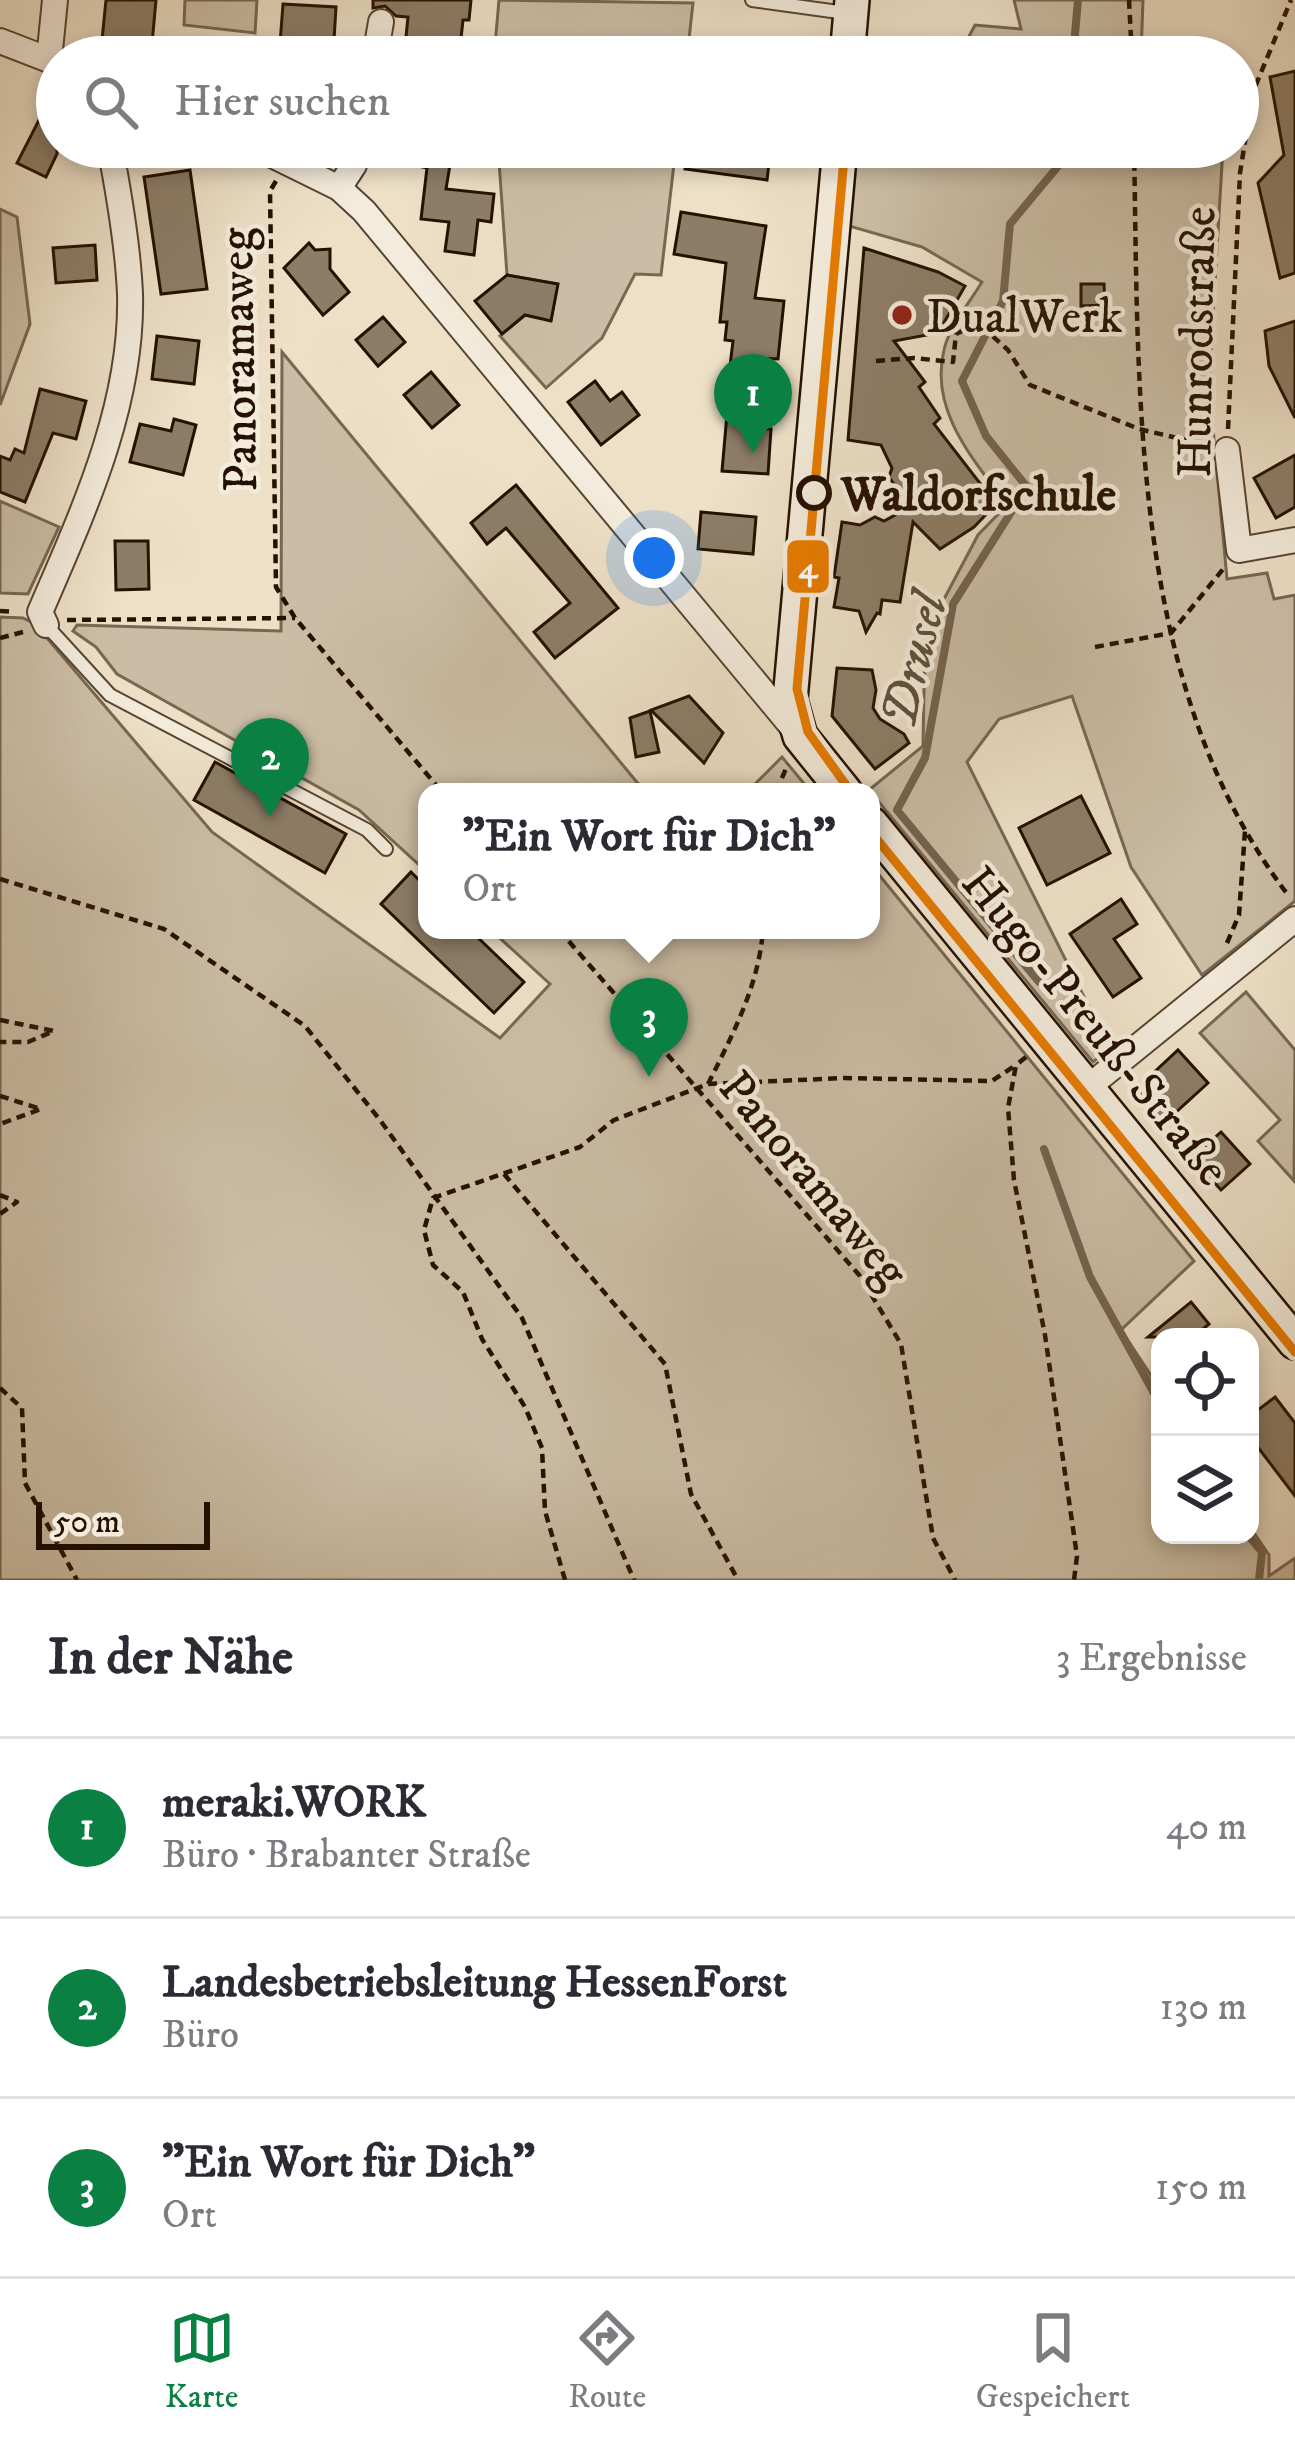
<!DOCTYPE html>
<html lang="de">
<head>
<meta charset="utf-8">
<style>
	:root { --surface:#fff; --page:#f2f2f3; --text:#2b2b33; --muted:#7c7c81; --line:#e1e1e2; --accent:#0b8043 }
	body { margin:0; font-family:"IM FELL DW Pica",serif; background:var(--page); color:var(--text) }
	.controls { position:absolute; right:36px; bottom:36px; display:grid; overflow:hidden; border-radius:24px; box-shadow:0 6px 18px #0003 }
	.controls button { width:108px; height:108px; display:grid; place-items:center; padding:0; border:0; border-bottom:3px solid var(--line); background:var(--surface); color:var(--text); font:60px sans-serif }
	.scale { position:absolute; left:36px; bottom:30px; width:174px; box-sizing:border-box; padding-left:12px; border:6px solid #251100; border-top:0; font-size:33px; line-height:42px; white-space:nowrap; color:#251100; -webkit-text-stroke:9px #f3ebdb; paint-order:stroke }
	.you { position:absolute; left:654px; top:558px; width:42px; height:42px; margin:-30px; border:9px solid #fff; border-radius:50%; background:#1a73e8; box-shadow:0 0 0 18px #1a73e833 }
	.badge { display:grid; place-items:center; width:78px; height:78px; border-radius:50%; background:var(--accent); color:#fff; font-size:39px; font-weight:700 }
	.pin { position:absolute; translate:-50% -99px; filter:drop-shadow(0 3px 6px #0008) }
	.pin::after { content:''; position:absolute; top:63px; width:42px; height:36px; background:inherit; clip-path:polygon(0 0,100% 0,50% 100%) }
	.popup { position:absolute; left:418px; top:783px; width:462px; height:156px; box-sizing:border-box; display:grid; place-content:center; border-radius:24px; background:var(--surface); filter:drop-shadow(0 3px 9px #0005); font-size:39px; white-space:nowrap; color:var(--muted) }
	.popup b { font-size:45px; color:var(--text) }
	.popup::after { content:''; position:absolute; left:50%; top:100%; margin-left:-24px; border:24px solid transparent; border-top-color:var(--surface) }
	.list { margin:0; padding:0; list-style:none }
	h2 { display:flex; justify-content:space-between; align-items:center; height:156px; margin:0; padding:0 48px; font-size:51px }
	h2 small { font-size:39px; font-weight:400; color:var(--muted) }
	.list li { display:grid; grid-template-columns:78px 1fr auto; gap:36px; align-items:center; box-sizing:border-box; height:180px; padding:0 48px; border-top:3px solid var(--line) }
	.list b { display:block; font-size:45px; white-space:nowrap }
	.list p { margin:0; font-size:39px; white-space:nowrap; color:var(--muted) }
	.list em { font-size:39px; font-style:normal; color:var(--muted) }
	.icon { flex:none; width:66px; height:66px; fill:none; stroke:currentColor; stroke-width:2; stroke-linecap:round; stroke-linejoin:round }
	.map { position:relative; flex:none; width:1295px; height:1580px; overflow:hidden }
	.search { position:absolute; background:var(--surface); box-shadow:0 6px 18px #0003; left:36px; right:36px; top:36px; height:132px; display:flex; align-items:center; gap:30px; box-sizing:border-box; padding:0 42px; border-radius:66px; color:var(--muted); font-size:45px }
	.sheet { height:696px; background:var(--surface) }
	nav { display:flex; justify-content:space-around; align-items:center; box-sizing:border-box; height:168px; border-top:3px solid var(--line); background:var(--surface); font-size:33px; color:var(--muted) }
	nav a { display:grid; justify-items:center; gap:6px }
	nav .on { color:var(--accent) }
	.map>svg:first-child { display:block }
	.green { fill:#cbbda5; stroke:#786752; stroke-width:3 }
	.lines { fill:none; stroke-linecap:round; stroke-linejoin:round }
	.stream { stroke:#74634f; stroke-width:8 }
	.building { fill:#8d7d67; stroke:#251100; stroke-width:3 }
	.lane-casing { stroke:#574532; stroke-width:16 }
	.street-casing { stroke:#574532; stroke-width:28 }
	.secondary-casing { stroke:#251100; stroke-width:38 }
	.path { stroke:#251100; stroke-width:4.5; stroke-dasharray:9 6; stroke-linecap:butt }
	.lane { stroke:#f3ebdb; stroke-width:12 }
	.street { stroke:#f3ebdb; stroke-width:24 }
	.secondary { stroke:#f3ebdb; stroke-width:33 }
	.tram-1-casing { stroke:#f3ebdb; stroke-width:18 }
	.tram-1 { stroke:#e67b00; stroke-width:9 }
	.poi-dot { fill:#8f2418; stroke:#f3ebdb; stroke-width:4.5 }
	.stop-dot { fill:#f3ebdb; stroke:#251100; stroke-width:6 }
	.labels { text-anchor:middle; stroke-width:9; stroke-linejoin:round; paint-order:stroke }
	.poi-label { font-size:48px; fill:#251100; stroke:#f3ebdb; text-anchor:start }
	.street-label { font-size:48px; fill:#251100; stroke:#f3ebdb }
	.stop-label { font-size:48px; font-weight:bold; fill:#251100; stroke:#f3ebdb; text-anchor:start }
	.water-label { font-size:51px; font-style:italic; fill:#604f3b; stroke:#f3ebdb }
	.line-badge { stroke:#f3ebdb; stroke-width:4.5 }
	.badge-label { font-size:33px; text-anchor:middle; font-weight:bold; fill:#fff }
</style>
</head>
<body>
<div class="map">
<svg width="1295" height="1580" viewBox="0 0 1295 1580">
	<rect width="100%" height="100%" fill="#ede0c7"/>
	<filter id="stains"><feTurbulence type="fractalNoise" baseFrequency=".00167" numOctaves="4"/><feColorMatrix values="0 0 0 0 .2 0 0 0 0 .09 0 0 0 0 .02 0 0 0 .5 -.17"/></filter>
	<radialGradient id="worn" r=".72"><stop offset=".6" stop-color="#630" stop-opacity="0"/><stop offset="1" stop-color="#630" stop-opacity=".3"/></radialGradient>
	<g class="green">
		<path d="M185,0H257L255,33L184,25Z"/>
		<path d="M499,0L693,3L687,57H494Z"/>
		<path d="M1014,0H1143L1141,57H958L975,25L1021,29Z"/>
		<path d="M498,147H676L661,275L635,274L602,338L546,388L500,336L525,315L551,320L557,284L507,275Z"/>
		<path d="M856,147H1223L1209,385L1227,579L1267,573L1274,599L1295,595V901L1202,975L1131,867L1072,696L999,719L967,762L1110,1049L1093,1062L869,790L923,746L925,635L978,535L1007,505C974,460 929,411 944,350C949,327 970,302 982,282L922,247L849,226Z"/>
		<path d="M0,209L17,217L30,324L0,405Z"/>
		<path d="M282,352L645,792H427V872L359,810L117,674L96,647L73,631L77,625L281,631Z"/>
		<path d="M0,501L59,527L28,594L0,593Z"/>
		<path d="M0,617L23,618L35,624L212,832L500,1038L550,984L491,930H871V865L1194,1261L1121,1330L1160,1389V1535H1250V1527L1269,1555V1576L1295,1558V1580H0Z"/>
		<path d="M782,757L811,792H735L752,787Z"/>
		<path d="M1246,992L1295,1050L1294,1181L1258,1141L1280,1120L1200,1033Z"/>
	</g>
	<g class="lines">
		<g class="stream">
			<path d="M1073,57L1078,0"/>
			<path d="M1039,982L897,810L925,758L953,604L1027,487L986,436L962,381L1003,301L1010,224L1064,159L1065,147"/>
			<path d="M1044,1149L1090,1277L1160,1404"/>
			<path d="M1248,1535L1262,1552L1259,1580"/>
		</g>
	</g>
	<g class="building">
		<path d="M106,0H156L151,55L101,50Z"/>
		<path d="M373,0H471L469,20H463L459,57H404L408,17L396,16L385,6L373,8Z"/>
		<path d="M283,4L336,7L333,57H279Z"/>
		<path d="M1295,71V273L1280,278L1258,183L1284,155L1270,77Z"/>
		<path d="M39,120L57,129V154L46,177L17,163Z"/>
		<path d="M413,147H453L446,189L494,194L491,222L478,220L474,255L445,251L449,222L421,219L427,168L410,164Z"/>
		<path d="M688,147H771L767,180L685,169Z"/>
		<path d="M190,170L207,289L161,294L144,177Z"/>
		<path d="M681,212L766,226L755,298L784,301L778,359L759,358L758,368L730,366L733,341L725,340L727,322H720L726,263L674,254Z"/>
		<path d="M309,243L315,250L330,249V269L349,292L323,315L284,268Z"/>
		<path d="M95,245L97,280L56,283L53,248Z"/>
		<path d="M864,248L938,272L965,286L938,333L894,341L925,382L919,387L940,418L934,424L996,504L974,527L940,549L913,522L900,602L882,600L880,614L877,613L866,632L859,611L834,607L839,578L834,577L842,522L860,525L875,517L884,521L910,507L889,477L892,468L881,445L848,440Z"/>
		<path d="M507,275L558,284L551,321L525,315L502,334L475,301Z"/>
		<path d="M1081,284H1104L1105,305L1081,306Z"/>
		<path d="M383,317L405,342L378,366L356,340Z"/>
		<path d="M1295,321V418L1269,366L1265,331Z"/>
		<path d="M157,336L199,341L194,384L152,379Z"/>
		<path d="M431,372L459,405L432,428L404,395Z"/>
		<path d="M595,381L610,401L622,392L639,415L601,445L568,402Z"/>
		<path d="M40,389L86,401L76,439L53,433L25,502L0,492V456L10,460L15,449L24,453Z"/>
		<path d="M727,414L749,415L748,428L771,429L768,474L722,471Z"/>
		<path d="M174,419L196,425L183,475L130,462L140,424L171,431Z"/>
		<path d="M1295,455V507L1276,518L1254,478Z"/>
		<path d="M516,485L618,608L555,658L534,632L570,603L506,528L487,544L471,523Z"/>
		<path d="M701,512L756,517L753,554L698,549Z"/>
		<path d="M115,541H148L149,589L116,590Z"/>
		<path d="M837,668L872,670L876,690L873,708L880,719L904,734L909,743L875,769L832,716Z"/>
		<path d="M689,696L723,733L704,763L651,710Z"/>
		<path d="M650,711L659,752L636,757L630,718Z"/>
		<path d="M215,762L346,834L325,873L194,800Z"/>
		<path d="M1081,796L1110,853L1047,885L1019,828Z"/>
		<path d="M411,872L427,888V930H470L524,982L494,1013L381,904Z"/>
		<path d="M1121,899L1137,924L1114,939L1141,978L1113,997L1070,934Z"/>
		<path d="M1178,1050L1208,1083L1164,1123L1135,1090Z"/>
		<path d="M1221,1132L1250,1164L1221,1190L1192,1158Z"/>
		<path d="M1191,1302L1209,1324L1194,1337H1148Z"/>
		<path d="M1275,1397L1295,1423V1496L1250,1437V1416Z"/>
	</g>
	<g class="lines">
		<defs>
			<g id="lane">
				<path d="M752,0L846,13"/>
				<path d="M46,625L110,695L367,830L386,849"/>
			</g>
			<g id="street">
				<path d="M0,41L57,63"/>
				<path d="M375,57L381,22"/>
				<path d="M49,60L55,0"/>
				<path d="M256,147L339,188L364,211L794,729"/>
				<path d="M339,188L354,165L357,147"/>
				<path d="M1227,450L1239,550L1295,540"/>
				<path d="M46,625L40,612C83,512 133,405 130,294C128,246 119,194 110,147"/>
				<path d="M1087,1088L1295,919"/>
			</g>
			<g id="secondary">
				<path d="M847,57L852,0"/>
				<path d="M840,147L790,700L800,736L845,792"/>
				<path d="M871,824L1295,1342"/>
			</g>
		</defs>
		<use href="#lane" class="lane-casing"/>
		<use href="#street" class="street-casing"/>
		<use href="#secondary" class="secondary-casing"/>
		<g class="path">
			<path d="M1129,0L1132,57"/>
			<path d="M1134,147C1139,396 1129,686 1288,895"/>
			<path d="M276,181L270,191L276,587L295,618L442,792"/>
			<path d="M876,361L914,358L953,362L956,334L978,323L1008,350L1030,385L1139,429L1207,445"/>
			<path d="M1228,429L1240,173L1253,92L1291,0"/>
			<path d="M0,611L15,612"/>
			<path d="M67,620L295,618"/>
			<path d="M0,638L23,632"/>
			<path d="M1095,647L1171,633L1224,568"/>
			<path d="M776,792L788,764"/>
			<path d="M0,879L164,929L305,1026L380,1120L522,1318L634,1580"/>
			<path d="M559,930L860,1276L901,1344L933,1538L955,1580"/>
			<path d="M1227,943L1239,915L1245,831"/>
			<path d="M0,1020L54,1031L28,1042H0"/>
			<path d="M1026,1057L1016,1065L1008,1108L1014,1180L1045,1335L1077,1556L1074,1580"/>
			<path d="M708,1084C732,1036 759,985 763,930"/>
			<path d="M0,1096L41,1109L0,1124"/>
			<path d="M504,1174L665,1364L691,1494L738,1580"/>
			<path d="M0,1195L17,1202L0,1214"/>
			<path d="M0,1388L22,1408L25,1483L77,1580"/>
			<path d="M565,1580L545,1511L542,1448L525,1407L482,1339L463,1292L433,1265L424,1230L433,1198L580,1147L614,1120L708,1084L845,1078L992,1081L1016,1065"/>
		</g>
		<use href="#lane" class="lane"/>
		<use href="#street" class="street"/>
		<use href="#secondary" class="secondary"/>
		<defs>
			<g id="tram-1">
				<path d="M845,147L797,689L808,732L851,792"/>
				<path d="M871,832L1295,1352"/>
			</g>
		</defs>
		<use href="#tram-1" class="tram-1-casing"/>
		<use href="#tram-1" class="tram-1"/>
	</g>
	<circle class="poi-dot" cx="902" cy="315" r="12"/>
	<circle class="stop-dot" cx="814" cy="493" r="15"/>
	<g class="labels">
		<g class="poi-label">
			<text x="926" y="332">DualWerk</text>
		</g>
		<g class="street-label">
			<text transform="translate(1195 342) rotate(-89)" y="17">Hunrodstraße</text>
			<text transform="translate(237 360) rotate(-91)" y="17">Panoramaweg</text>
			<text transform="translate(1097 1025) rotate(51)" y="17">Hugo-Preuß-Straße</text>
			<text transform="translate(815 1178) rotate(50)" y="17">Panoramaweg</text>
		</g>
		<g class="stop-label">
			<text x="841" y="510">Waldorfschule</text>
		</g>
		<g class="water-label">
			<text transform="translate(912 660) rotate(-76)" y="18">Drusel</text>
		</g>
	</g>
	<rect class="line-badge" x="785" y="538" width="46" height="57" rx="12" fill="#e67b00"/>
	<g class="badge-label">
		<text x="808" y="578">4</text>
	</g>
	<rect width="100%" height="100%" filter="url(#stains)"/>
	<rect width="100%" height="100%" fill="url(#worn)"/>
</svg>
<div class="controls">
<button><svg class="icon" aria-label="locate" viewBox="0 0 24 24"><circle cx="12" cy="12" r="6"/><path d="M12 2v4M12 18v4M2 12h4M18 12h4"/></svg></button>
<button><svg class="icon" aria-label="layers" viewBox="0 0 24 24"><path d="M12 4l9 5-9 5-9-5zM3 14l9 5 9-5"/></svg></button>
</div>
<div class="scale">50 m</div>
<div class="you"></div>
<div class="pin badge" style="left:753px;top:453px">1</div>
<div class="pin badge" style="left:270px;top:817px">2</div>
<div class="pin badge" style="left:649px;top:1077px">3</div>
<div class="popup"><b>&quot;Ein Wort für Dich&quot;</b>Ort</div>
<div class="search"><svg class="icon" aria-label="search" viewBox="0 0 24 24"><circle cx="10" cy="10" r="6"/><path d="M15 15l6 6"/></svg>Hier suchen</div>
</div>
<section class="sheet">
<h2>In der Nähe<small>3 Ergebnisse</small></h2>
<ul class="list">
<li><span class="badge">1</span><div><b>meraki.WORK</b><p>Büro · Brabanter Straße</p></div><em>40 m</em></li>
<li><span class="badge">2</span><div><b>Landesbetriebsleitung HessenForst</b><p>Büro</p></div><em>130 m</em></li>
<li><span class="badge">3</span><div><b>&quot;Ein Wort für Dich&quot;</b><p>Ort</p></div><em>150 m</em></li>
</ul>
</section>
<nav>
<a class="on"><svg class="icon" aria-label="map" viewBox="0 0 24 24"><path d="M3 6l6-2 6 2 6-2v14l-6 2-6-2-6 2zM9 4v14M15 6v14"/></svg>Karte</a>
<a><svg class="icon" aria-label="directions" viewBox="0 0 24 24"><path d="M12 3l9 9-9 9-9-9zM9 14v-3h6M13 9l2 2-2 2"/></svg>Route</a>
<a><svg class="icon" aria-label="saved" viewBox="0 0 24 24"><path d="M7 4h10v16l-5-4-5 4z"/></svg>Gespeichert</a>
</nav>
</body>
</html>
